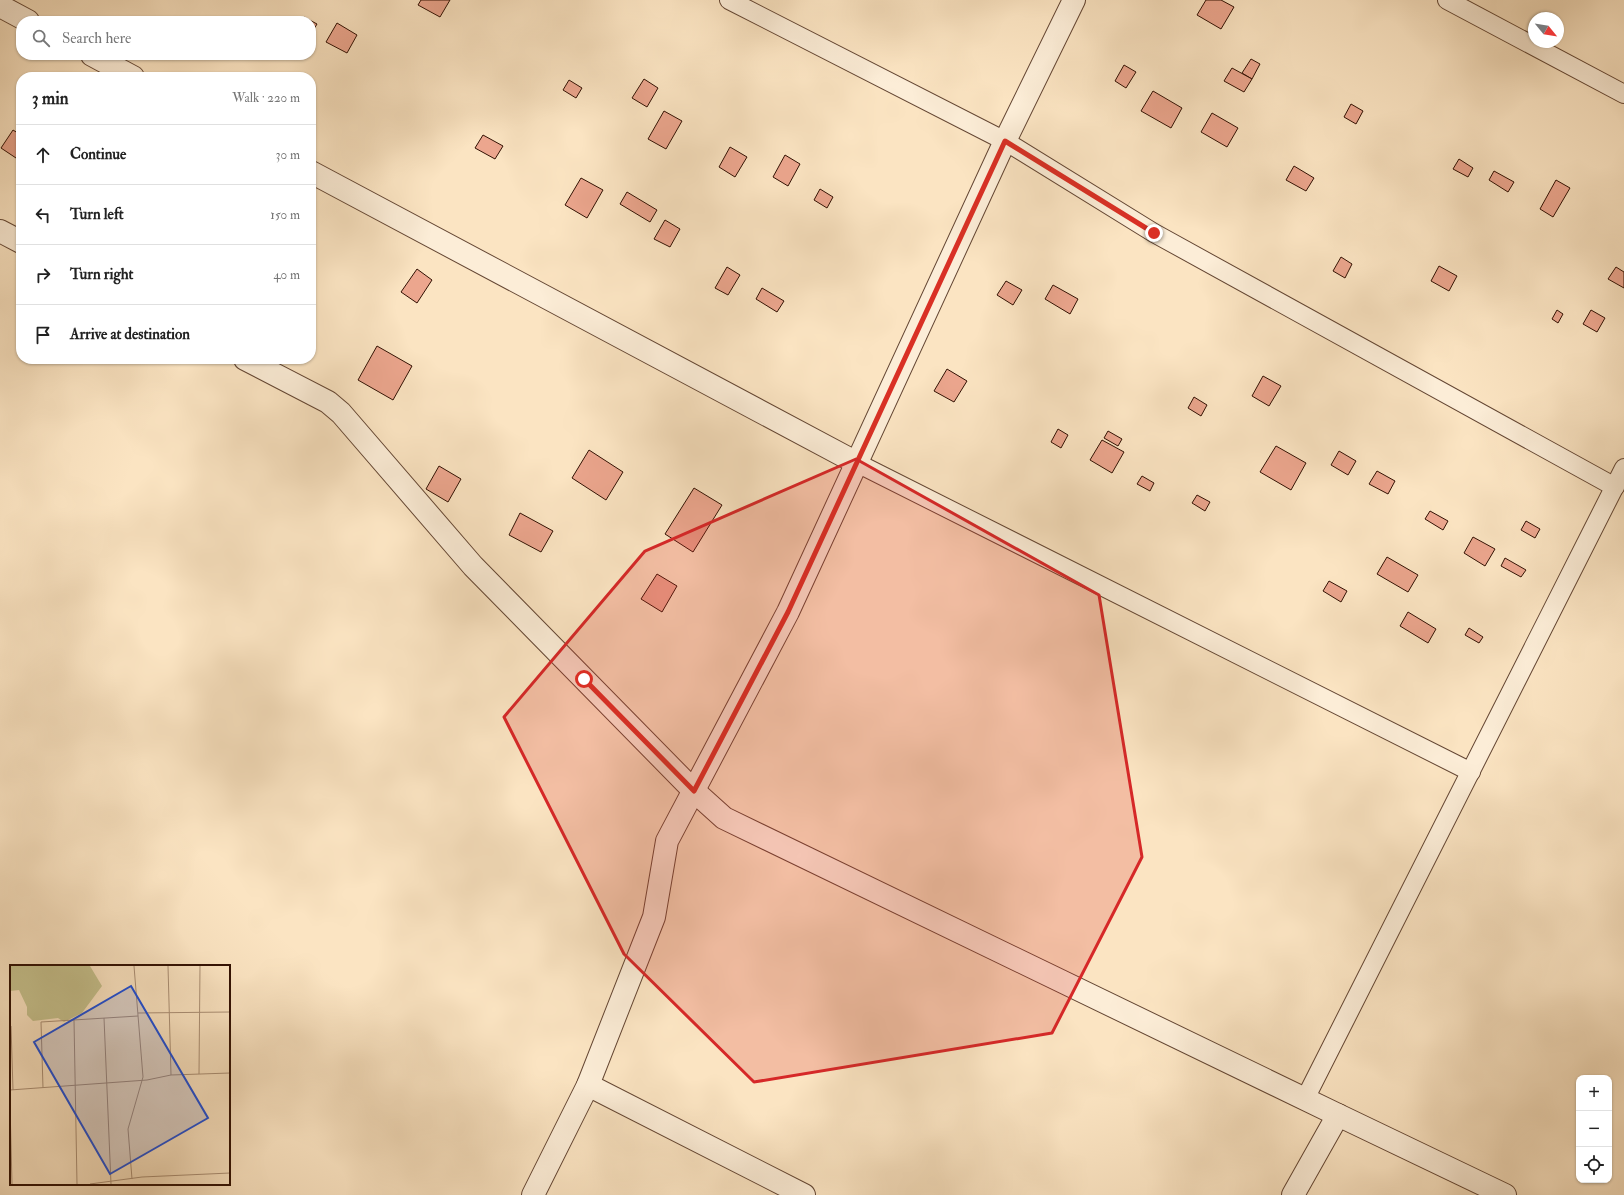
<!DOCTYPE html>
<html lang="en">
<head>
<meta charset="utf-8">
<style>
	:root { --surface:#fff; --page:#f2f2f2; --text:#222; --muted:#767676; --line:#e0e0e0 }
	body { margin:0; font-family:"IM FELL Double Pica",serif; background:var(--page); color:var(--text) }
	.controls { position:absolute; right:12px; bottom:12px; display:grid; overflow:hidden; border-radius:8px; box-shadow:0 1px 3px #0004 }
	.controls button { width:36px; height:36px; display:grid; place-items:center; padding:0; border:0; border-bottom:1px solid var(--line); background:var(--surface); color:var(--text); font:20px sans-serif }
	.compass { position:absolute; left:1528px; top:12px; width:36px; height:36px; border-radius:50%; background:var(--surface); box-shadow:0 1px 3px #0004; rotate:120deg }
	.stop { position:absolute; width:12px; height:12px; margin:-9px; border:3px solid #d93025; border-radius:50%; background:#fff }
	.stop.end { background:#d93025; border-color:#fff; box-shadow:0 1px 4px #0008 }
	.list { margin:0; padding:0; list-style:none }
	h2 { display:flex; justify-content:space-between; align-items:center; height:52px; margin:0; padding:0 16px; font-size:17px }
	h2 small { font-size:13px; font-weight:400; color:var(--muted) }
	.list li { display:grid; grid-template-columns:26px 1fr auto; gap:12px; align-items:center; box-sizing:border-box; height:60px; padding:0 16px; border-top:1px solid var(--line) }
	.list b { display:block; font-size:15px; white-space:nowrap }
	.list em { font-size:13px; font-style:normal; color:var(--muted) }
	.icon { flex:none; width:22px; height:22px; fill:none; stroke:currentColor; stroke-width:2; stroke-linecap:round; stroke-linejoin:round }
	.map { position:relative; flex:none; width:1624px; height:1195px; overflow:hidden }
	.search { position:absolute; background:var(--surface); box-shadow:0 1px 3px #0004; left:16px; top:16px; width:300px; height:44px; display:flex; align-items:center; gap:10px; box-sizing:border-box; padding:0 14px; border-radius:16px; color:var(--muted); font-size:15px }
	.panel { position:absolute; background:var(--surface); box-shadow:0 1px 3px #0004; left:16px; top:72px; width:300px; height:292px; border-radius:16px }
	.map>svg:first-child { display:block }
	.building { fill:#eca68e; stroke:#321103 }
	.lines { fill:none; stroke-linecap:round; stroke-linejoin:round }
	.service-casing { stroke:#644633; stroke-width:20 }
	.minor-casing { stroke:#644633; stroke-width:24 }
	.service { stroke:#fcedd7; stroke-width:18 }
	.minor { stroke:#fcedd7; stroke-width:22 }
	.route { stroke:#d93025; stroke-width:5 }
	.marked { fill:#d62828; fill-opacity:0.2; stroke:#d62828; stroke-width:3; stroke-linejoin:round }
	.inset-road { fill:none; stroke:#ab9076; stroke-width:1 }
	.view { fill:#1d4ed8; fill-opacity:0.15; stroke:#1d4ed8; stroke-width:2 }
	.inset-edge { fill:none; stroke:#321103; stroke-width:2 }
</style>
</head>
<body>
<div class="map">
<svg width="1624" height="1195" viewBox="0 0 1624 1195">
	<rect width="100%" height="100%" fill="#fbe4c2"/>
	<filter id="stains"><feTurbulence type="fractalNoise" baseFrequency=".005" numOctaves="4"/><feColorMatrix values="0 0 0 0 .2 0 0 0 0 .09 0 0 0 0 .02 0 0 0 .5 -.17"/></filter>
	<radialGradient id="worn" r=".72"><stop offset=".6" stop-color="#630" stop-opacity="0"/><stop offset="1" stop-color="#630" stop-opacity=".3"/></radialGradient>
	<g class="building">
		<path d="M421,0H450L440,17L418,5Z"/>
		<path d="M1206,0H1221L1234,7L1221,29L1197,15Z"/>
		<path d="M304,17L317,24L311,34V21H301Z"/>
		<path d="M337,23L357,35L347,53L326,42Z"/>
		<path d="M1251,59L1260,64L1252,79L1242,73Z"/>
		<path d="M1124,65L1136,72L1126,88L1115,81Z"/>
		<path d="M1232,68L1252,79L1244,92L1224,81Z"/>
		<path d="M644,79L658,88L647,107L632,98Z"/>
		<path d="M569,80L582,88L576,98L563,90Z"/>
		<path d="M1153,91L1182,108L1171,128L1141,111Z"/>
		<path d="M1351,104L1363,111L1356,124L1344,117Z"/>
		<path d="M664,111L682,121L666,149L648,139Z"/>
		<path d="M1212,113L1238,128L1227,147L1201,132Z"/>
		<path d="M13,130L21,135V157L19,160L1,148Z"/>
		<path d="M483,135L503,146L495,159L475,148Z"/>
		<path d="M730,147L747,157L735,177L719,167Z"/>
		<path d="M785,155L800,164L788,186L773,177Z"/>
		<path d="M1459,159L1473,168L1468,177L1453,169Z"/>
		<path d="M1294,166L1314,178L1306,191L1286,180Z"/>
		<path d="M1494,171L1514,182L1508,192L1489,180Z"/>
		<path d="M581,178L603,190L587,218L565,205Z"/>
		<path d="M1556,180L1570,188L1553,217L1540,209Z"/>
		<path d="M820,189L833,197L827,208L814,200Z"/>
		<path d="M627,192L657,210L650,222L620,204Z"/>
		<path d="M665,220L680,229L670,247L654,239Z"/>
		<path d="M1341,257L1352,264L1345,278L1333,271Z"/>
		<path d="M1439,266L1457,276L1449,291L1431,281Z"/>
		<path d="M727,267L740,275L728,295L715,288Z"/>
		<path d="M1616,267L1624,272V288L1608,279Z"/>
		<path d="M417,269L432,280L417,303L401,292Z"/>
		<path d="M1006,281L1022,290L1013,305L997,295Z"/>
		<path d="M1053,285L1078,299L1070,314L1045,299Z"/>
		<path d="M762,288L784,301L777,312L756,299Z"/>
		<path d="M1557,310L1563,314L1558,323L1552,319Z"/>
		<path d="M1591,310L1605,318L1597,332L1583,324Z"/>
		<path d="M377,346L412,366L393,400L358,380Z"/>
		<path d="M947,369L967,381L954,402L934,391Z"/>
		<path d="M1263,376L1281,386L1269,406L1252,396Z"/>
		<path d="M1194,397L1207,405L1201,416L1188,408Z"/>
		<path d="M1058,429L1068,435L1061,448L1051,442Z"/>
		<path d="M1108,431L1122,439L1118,446L1104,438Z"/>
		<path d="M1102,440L1124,452L1112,473L1090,460Z"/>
		<path d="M1276,446L1306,463L1291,490L1260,472Z"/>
		<path d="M589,450L623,472L606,500L572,478Z"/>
		<path d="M1339,451L1356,461L1348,475L1331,465Z"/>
		<path d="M439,466L461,479L448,502L426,489Z"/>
		<path d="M1377,471L1395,481L1388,494L1369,484Z"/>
		<path d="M1142,476L1154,483L1150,491L1137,484Z"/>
		<path d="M694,488L722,505L693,552L665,534Z"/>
		<path d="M1197,495L1210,502L1205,511L1192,503Z"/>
		<path d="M1430,511L1448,521L1443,530L1425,519Z"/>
		<path d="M520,513L553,531L541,552L509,535Z"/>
		<path d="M1526,521L1540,529L1535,538L1521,530Z"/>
		<path d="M1473,537L1495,549L1485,566L1464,553Z"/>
		<path d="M1387,557L1418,575L1408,592L1377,574Z"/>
		<path d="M1505,558L1526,570L1521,577L1501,566Z"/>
		<path d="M657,574L677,586L662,612L641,599Z"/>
		<path d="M1329,581L1347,591L1341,602L1323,591Z"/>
		<path d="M1408,612L1436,629L1428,643L1400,626Z"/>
		<path d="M1469,628L1483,637L1479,643L1465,635Z"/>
	</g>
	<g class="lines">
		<defs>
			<g id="service">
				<path d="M729,0L1005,141L1154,233L1615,487"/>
				<path d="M1447,0L1624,94"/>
				<path d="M857,463L1471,772"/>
				<path d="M1305,1099L1624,468"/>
			</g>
			<g id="minor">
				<path d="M0,6L28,21"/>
				<path d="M92,55L133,77"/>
				<path d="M311,172L857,463"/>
				<path d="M0,231L21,242"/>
				<path d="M245,359L328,402L341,413L473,566L694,791L724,818L1338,1115L1505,1195"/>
				<path d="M588,1085L804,1195"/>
				<path d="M533,1195L588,1085L654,917L667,841L788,612L1005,141L1074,0"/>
				<path d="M1293,1195L1338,1115"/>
			</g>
		</defs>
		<use href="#service" class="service-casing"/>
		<use href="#minor" class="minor-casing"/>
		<use href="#service" class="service"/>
		<use href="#minor" class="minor"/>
	</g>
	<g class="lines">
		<path class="route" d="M584,679L694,791L788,612L1005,141L1154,233"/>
	</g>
	<path class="marked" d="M856,459L1099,595L1142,857L1052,1033L754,1082L624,954L504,717L645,551Z"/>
	<g transform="translate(10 965)">
		<rect width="220" height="220" fill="#fbe4c2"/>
		<path d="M0,1H80L92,21L72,48L54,57L48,53L23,56L17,50V42L9,25L0,26Z" fill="#c6c28e"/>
		<path class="inset-road" d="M158,1L161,110M128,48L220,47M94,53L101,219M64,55L67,219M1,61L3,125M189,109L190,1M33,123L31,57L128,51M0,125L137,115L161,110L220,108M0,140L2,219M122,214L118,164L133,112L124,1M80,219L132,212L220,208"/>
		<path class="view" d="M121,21L198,153L100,209L24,77Z"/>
		<rect width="220" height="220" class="inset-edge"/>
	</g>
	<rect width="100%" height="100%" filter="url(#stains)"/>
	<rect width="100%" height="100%" fill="url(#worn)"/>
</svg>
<div class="controls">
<button>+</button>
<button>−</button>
<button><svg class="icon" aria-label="locate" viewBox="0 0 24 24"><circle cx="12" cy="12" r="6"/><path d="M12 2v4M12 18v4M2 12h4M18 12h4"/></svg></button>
</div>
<svg class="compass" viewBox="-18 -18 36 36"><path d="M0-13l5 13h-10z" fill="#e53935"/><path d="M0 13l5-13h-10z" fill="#767676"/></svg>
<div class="stop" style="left:584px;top:679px"></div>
<div class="stop end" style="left:1154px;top:233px"></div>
<div class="search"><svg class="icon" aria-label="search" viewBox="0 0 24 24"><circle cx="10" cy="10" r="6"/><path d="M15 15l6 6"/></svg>Search here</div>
<section class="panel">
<h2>3 min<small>Walk · 220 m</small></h2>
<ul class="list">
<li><svg class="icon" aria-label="ahead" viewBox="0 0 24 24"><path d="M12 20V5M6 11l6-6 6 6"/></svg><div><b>Continue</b></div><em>30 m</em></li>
<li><svg class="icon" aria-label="left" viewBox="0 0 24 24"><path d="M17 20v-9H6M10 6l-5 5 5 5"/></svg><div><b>Turn left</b></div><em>150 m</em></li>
<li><svg class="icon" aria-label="right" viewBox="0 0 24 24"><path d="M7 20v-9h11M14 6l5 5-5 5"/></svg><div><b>Turn right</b></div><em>40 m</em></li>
<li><svg class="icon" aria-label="arrive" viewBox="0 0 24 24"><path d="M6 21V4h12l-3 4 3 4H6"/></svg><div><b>Arrive at destination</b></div></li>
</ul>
</section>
</div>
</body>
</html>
